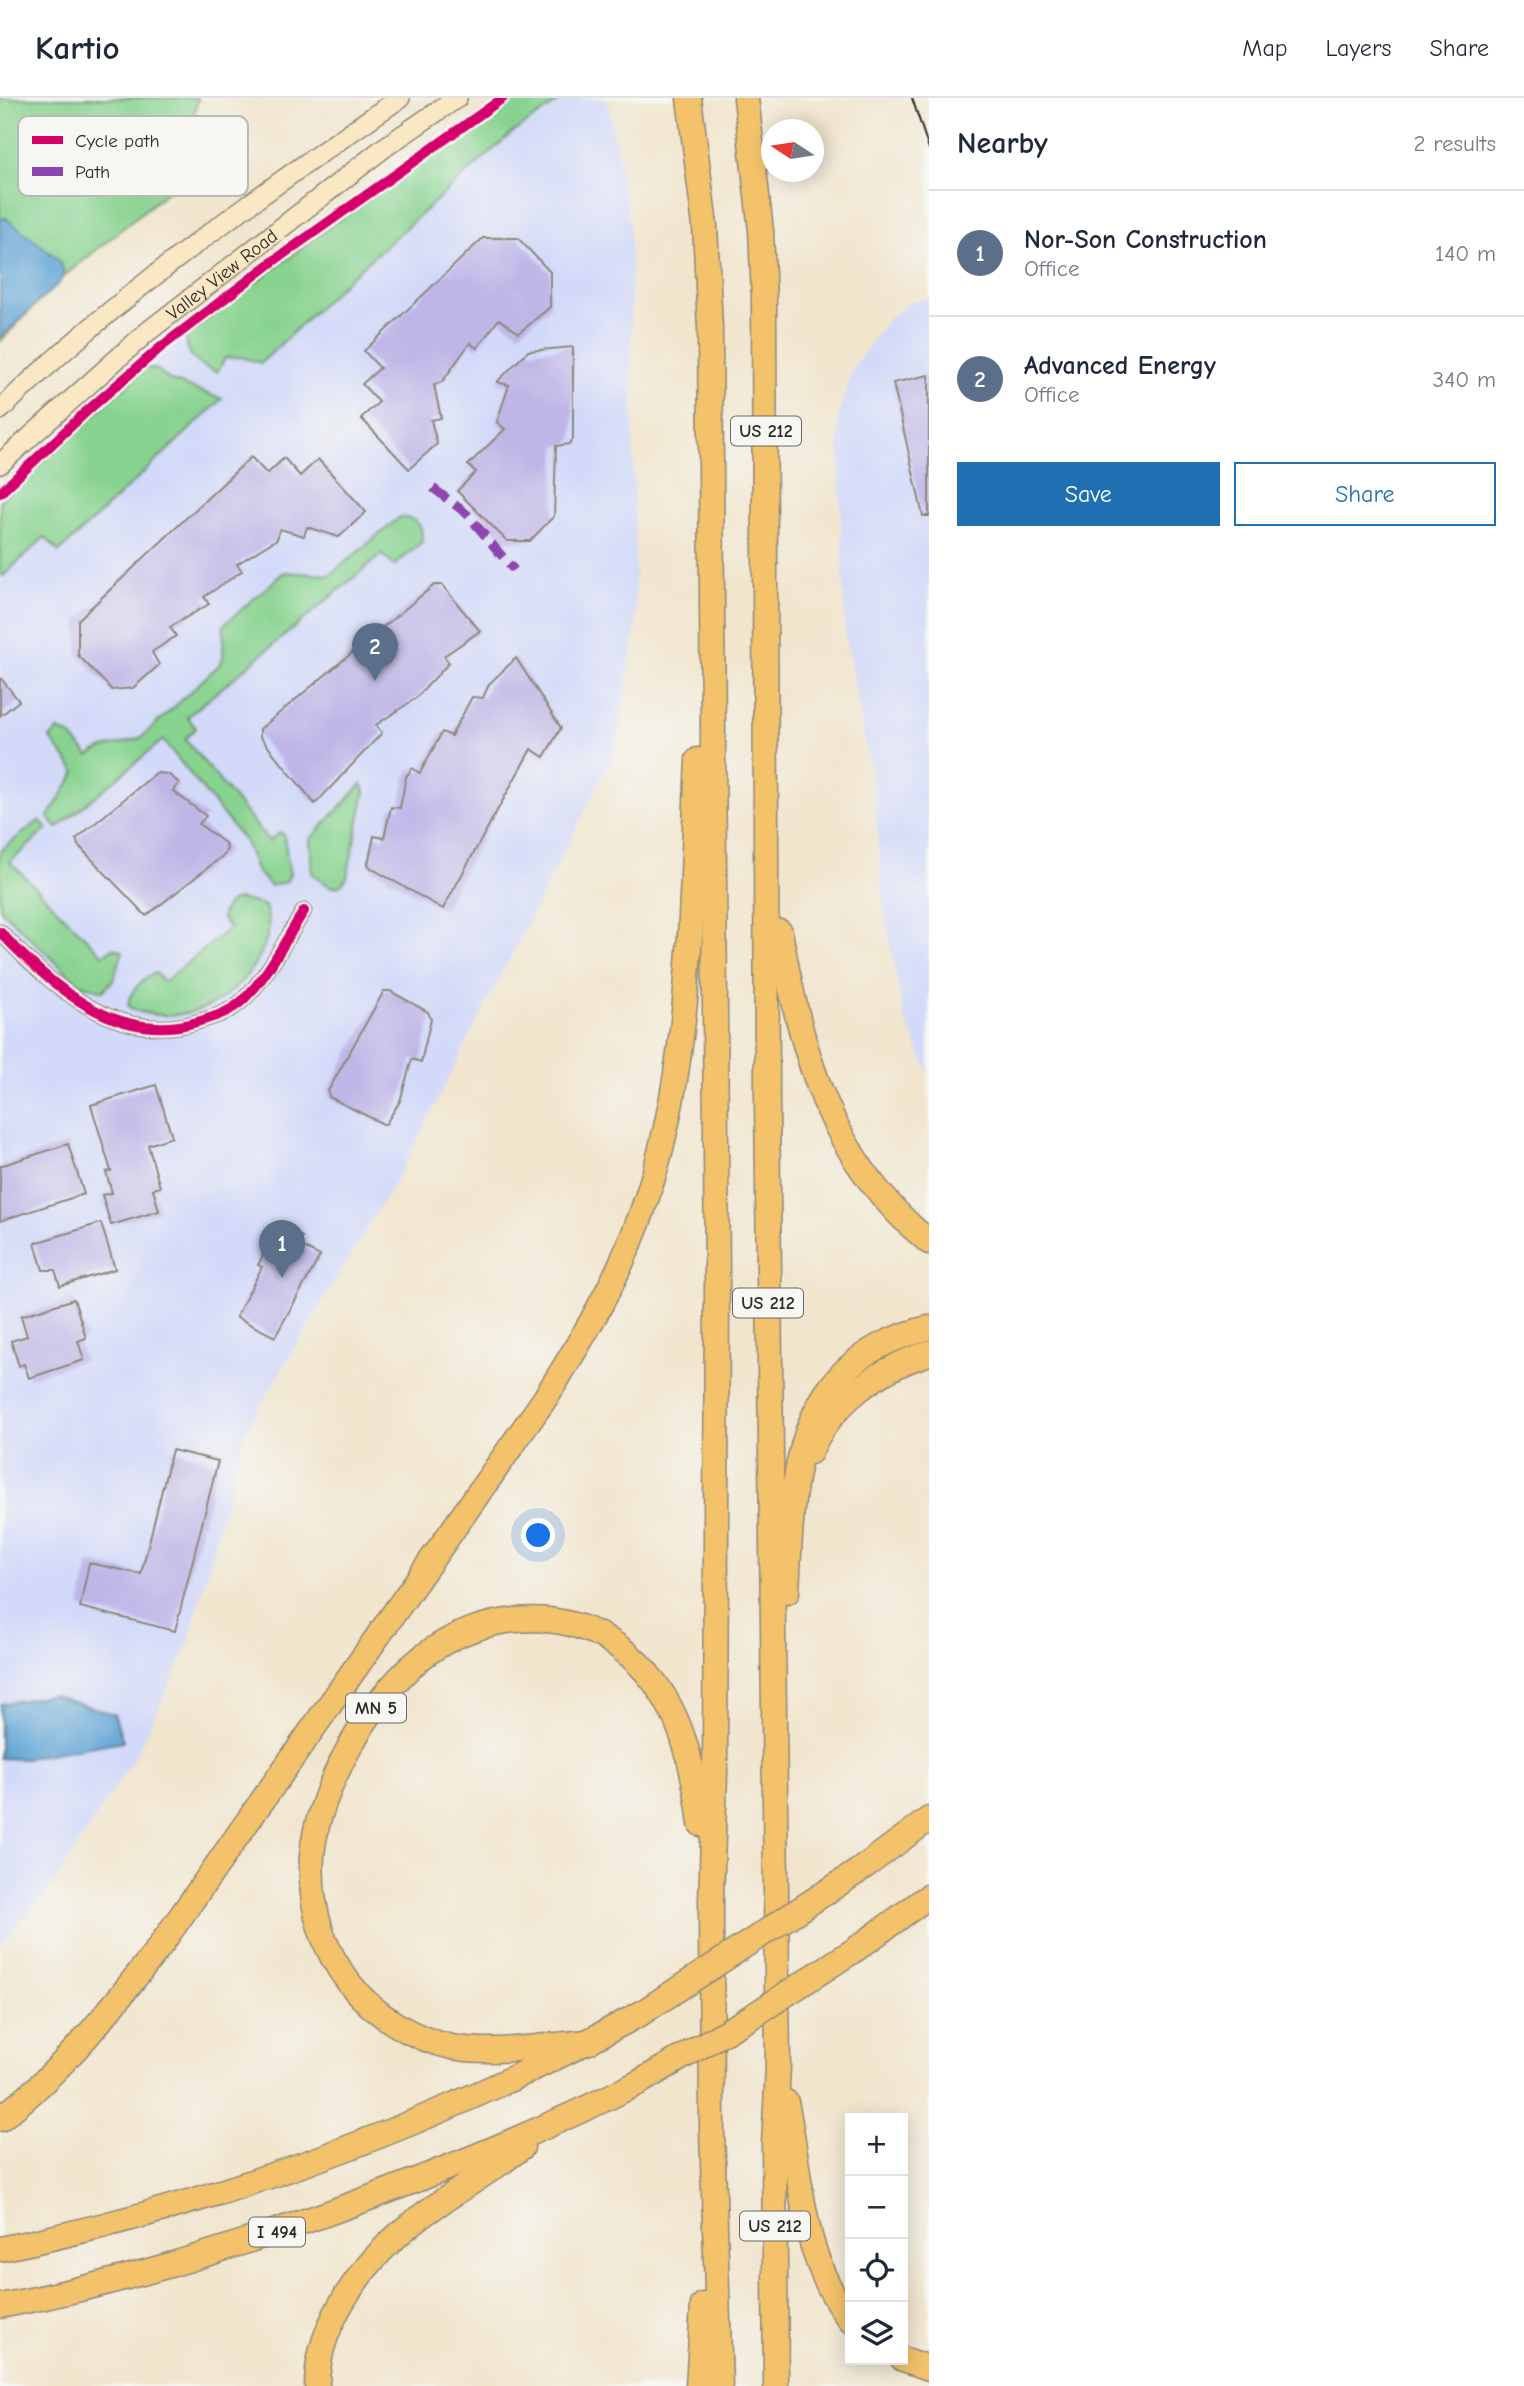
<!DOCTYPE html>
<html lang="en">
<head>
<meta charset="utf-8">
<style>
	:root { --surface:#fff; --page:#f6f6f7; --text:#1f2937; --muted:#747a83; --line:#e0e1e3; --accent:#1f6fb2 }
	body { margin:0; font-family:"Comic Neue",sans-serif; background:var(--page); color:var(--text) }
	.controls { position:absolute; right:21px; bottom:21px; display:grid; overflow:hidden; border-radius:0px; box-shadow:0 4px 18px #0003 }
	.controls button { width:63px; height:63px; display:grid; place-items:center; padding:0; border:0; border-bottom:2px solid var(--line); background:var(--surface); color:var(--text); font:35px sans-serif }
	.compass { position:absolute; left:761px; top:21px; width:63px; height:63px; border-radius:50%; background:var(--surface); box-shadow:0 4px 18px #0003; rotate:282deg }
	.you { position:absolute; left:539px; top:1438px; width:24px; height:24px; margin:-18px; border:5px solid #fff; border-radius:50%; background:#1a73e8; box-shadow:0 0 0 10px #1a73e833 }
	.badge { display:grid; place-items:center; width:46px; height:46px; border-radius:50%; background:var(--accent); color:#fff; font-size:23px; font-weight:700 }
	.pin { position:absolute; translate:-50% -58px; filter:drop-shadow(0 2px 4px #0008) }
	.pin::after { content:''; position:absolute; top:37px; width:24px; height:21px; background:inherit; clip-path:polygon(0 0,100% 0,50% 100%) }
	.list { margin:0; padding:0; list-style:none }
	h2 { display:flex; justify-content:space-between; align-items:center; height:91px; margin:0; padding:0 28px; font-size:30px }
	h2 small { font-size:23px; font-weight:400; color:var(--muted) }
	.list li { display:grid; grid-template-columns:46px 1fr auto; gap:21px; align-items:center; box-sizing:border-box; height:126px; padding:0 28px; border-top:2px solid var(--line) }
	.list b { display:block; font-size:26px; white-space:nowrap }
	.list p { margin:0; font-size:23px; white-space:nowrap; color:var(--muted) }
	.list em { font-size:23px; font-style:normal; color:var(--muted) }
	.actions { display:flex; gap:14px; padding:21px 28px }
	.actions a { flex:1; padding:16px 0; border:2px solid var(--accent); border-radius:0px; text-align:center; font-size:24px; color:var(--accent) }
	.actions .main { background:var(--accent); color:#fff }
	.icon { flex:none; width:38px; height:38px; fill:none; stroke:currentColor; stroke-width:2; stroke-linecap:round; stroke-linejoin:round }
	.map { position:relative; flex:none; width:929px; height:2288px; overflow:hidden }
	header { display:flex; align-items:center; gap:42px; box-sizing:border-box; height:98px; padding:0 35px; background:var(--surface); border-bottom:2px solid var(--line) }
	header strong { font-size:33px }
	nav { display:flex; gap:38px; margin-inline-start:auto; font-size:24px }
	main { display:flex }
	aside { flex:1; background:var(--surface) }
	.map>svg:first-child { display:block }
	.built { fill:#d2d9f9 }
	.green { fill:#88d390; stroke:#5a7f5e; stroke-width:2 }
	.water { fill:#60a4d5; stroke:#466880; stroke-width:2 }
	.building { fill:#bfb6e7 }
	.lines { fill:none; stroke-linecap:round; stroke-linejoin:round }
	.street-casing { stroke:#8e887c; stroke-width:17 }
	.secondary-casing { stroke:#8e887c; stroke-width:22 }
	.highway-casing { stroke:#8e887c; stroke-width:27 }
	.street { stroke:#fff; stroke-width:14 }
	.secondary { stroke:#fae7c3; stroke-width:19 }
	.highway { stroke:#f3c26a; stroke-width:24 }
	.tram { stroke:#2b2b2b; stroke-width:2 }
	.highway-bridge-casing { stroke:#8e887c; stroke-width:27; stroke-linecap:butt }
	.highway-bridge { stroke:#f3c26a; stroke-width:24 }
	.quiet { stroke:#8e44ad; stroke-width:9; stroke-dasharray:18 9; stroke-linecap:butt }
	.cycleway-casing { stroke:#f6f6f2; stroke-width:15 }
	.cycleway { stroke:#d6006c; stroke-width:10 }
	.labels { text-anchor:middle; stroke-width:7; stroke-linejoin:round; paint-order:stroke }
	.shield { fill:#f6f6f2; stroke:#686867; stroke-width:2 }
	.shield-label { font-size:18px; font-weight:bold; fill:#2b2b2b }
	.street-label { font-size:19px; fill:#2b2b2b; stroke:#f6f6f2 }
	.key { fill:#f6f6f2; stroke:#b9b9b6; stroke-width:2 }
	.key-label { font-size:19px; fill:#2b2b2b }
</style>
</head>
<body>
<header>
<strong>Kartio</strong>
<nav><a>Map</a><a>Layers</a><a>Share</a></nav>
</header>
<main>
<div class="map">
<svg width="929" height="2288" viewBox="0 0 929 2288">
	<rect width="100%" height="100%" fill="#f6f6f2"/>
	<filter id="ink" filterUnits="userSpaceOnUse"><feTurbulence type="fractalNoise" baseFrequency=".0143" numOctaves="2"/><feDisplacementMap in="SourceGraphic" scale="14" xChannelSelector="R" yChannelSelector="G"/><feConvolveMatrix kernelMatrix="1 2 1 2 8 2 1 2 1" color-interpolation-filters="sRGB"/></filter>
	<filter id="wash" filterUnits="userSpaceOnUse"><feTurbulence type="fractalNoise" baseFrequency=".00686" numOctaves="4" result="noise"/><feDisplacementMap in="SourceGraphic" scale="28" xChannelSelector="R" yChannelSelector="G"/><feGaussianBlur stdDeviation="1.57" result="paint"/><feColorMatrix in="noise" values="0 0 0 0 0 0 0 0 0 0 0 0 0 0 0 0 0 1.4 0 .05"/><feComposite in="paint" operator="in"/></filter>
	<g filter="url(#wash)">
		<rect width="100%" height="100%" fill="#f1e5cd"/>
		<g class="built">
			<path d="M509,0H607L630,127L636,529L615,653L403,1070L244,1335L188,1547L137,1655L52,1787L0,1847V403L122,289L244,191Z"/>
			<path d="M929,200V975L903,917L883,803L874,693L845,534L838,320L852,272L887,222L911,203Z"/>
		</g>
		<g class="green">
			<path d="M0,0H198L178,85L56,185L0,244Z"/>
			<path d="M513,0H564L512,35L348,181L261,265L241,259L225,260L217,274C197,267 186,259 186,237L330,129Z"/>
			<path d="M146,269L158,272L169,282L222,301L59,454L45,439L3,478L0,475V403Z"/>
			<path d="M400,419L414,422L421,429L422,444L394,468L382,456L187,619L196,630L185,641L269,743L281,734L284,738L290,777L286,784L271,788L257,774L245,744L163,642L57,730L48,719L76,674L50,640L58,632L70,637L89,658C105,646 123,647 142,639L219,567L223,560L224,527L284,474L330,477Z"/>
			<path d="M362,686L365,693L347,779L340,788L331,789L312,776L310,741Z"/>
			<path d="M40,722L47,731L10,764L103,857L113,850L123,853L113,882L103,893L78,885L0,811V753Z"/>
			<path d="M239,801L264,807C282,843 241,893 209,908C186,919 151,921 129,909C125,898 145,877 156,875L164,884L230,830L222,821C222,810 229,803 239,801Z"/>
		</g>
		<g class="water">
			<path d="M0,120H6L57,160L64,173L60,184L0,240Z"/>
			<path d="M51,1597L114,1616L123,1643L21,1661L0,1660V1606Z"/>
		</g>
		<g id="blocks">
			<g class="building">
				<path d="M483,140H518L550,174V209L519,235L499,221L477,250L470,245L442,284L434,287L441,320L431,322L437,346L409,371L361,320L379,304L362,286L380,270L364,253Z"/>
				<path d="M573,249V341L569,346L556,348L554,418L530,443H507L457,393L476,374L468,367L505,331L497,324L509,287L497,284L528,253Z"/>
				<path d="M929,277V418H923L893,285Z"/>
				<path d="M251,359L267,376L284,360L300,378L318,361L366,414L339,439L307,429L304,438L280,431L277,441L237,466L242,473L204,499L209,506L170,529L176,538L152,554L159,567L133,590L112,592L78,557V522Z"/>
				<path d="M434,487H442L480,533L444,558L449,565L416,600L376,627L382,635L315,706L260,639V631Z"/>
				<path d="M516,560L561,630L544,659L531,651L443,811L371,770L368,766L374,738L384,740L391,709L400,710L406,679L412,670L420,675L442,634L451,638L472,599L483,600L489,586Z"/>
				<path d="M0,579L19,603L0,618Z"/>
				<path d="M156,675L168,676L179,685L173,693L206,718L199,726L225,745L227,751L224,757L146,818L78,747L76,741Z"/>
				<path d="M384,893H390L428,914L431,921L421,964L412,961L400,1003L385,1027L329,999L328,993Z"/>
				<path d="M156,987L172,1039L148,1047L160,1089L153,1091L159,1113L111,1127L102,1097L112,1095L106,1074L111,1073L91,1007Z"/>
				<path d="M68,1046L84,1096L0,1123V1068Z"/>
				<path d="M101,1125L115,1171L60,1188L55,1172H43L35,1145Z"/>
				<path d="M278,1127L302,1139L298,1147L320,1158L275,1239L236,1219L262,1169L258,1167Z"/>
				<path d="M74,1201L86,1240L78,1243L84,1262L29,1280L24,1266L19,1268L11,1243L27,1238L21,1218Z"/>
				<path d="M172,1352L218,1363L175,1533L80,1509L89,1465L141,1476Z"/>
			</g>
		</g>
	</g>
	<g filter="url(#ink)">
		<use href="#blocks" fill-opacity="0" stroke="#8e887c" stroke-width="2"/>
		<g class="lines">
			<defs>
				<path id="street" d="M0,834C51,887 116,948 197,924C214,919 231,914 244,901C269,877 285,842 304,813"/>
				<g id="secondary">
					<path d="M0,312C121,194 262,95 400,0"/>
					<path id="s1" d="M0,366L146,235L385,49L457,0"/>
				</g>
				<g id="highway">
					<path d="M689,0L705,128L710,230L717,1183L715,1675L711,1803L712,2032L720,2288"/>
					<path d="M746,0L761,133L764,201L767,1002L778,1969L774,2046L776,2288"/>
					<path d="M780,834C802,956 829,1062 929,1144"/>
					<path d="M810,1354C831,1305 880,1270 929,1255"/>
					<path d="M787,1494C793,1379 791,1262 929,1230"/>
					<path d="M857,1774L929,1721"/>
					<path d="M856,1851L929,1798"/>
					<path d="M589,1944C545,1947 496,1957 452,1949C413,1941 374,1917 350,1886C321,1849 309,1805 312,1758C317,1690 375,1590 432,1552C483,1518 552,1509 607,1541C674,1582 692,1652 701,1726"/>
					<path d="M786,2004C803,2082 799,2156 850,2222"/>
					<path d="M0,2021C63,1973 112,1910 160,1848L544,1302C582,1242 618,1182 642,1114C693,971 690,812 698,662"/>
					<path d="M0,2151C225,2105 438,2025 640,1916"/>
					<path d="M0,2208C114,2187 222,2153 331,2114C436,2076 538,2035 638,1985"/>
					<path d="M903,2261L929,2270"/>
					<path d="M317,2288C317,2221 369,2157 420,2119C453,2094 490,2075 522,2049"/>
					<path d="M698,2288L703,2207"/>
				</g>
			</defs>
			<use href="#street" class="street-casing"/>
			<use href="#secondary" class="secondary-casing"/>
			<use href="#highway" class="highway-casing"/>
			<use href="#street" class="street"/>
			<use href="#secondary" class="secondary"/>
			<use href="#highway" class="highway"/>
			<path class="tram" d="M912,0L929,51"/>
			<defs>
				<g id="highway-bridge">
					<path d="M640,1916L857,1774"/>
					<path d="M638,1985L751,1919L856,1851"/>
				</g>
			</defs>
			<use href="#highway-bridge" class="highway-bridge-casing"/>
			<use href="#highway-bridge" class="highway-bridge"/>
			<path class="quiet" d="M433,390L467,416L511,469L515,466"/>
			<defs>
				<g id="cycleway">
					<path d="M0,395L88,312L161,249L275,162L503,0"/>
					<path d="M0,834C51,887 116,948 197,924C214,919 231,914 244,901C269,877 285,842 304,813"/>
				</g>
			</defs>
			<use href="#cycleway" class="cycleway-casing"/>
			<use href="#cycleway" class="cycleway"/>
		</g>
	</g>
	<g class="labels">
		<g class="shield">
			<rect x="731" y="318.5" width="70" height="29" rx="5"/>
			<rect x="733" y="1190.5" width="70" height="29" rx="5"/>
			<rect x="346" y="1595.5" width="60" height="29" rx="5"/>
			<rect x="740" y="2113.5" width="70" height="29" rx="5"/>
			<rect x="249" y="2119.5" width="56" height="29" rx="5"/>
		</g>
		<g class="shield-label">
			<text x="766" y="339">US 212</text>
			<text x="768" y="1211">US 212</text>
			<text x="376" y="1616">MN 5</text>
			<text x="775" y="2134">US 212</text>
			<text x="277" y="2140">I 494</text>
		</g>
		<g class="street-label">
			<text dy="7" stroke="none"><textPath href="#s1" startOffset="292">Valley View Road</textPath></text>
		</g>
	</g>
	<rect x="18" y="18" width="230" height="80" rx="10" class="key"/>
	<rect x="32" y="38" width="31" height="8" fill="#d6006c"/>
	<rect x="32" y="69" width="31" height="9" fill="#8e44ad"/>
	<g class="key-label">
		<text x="75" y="49">Cycle path</text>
		<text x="75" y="80">Path</text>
	</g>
</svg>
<div class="controls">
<button>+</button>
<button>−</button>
<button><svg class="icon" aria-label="locate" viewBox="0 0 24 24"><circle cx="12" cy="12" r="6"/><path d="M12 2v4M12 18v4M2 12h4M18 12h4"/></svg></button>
<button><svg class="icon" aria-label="layers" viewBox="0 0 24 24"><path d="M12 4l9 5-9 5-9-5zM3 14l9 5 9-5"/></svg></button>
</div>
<svg class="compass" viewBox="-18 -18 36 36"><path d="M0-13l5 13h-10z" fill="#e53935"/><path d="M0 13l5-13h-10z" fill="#747a83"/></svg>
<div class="you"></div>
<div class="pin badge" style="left:282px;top:1180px;background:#5c6f8a">1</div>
<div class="pin badge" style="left:375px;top:583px;background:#5c6f8a">2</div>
</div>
<aside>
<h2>Nearby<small>2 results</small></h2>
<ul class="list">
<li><span class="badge" style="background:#5c6f8a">1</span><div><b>Nor-Son Construction</b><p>Office</p></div><em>140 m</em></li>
<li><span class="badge" style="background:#5c6f8a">2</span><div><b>Advanced Energy</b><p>Office</p></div><em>340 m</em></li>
</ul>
<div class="actions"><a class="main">Save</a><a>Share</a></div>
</aside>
</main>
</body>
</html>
